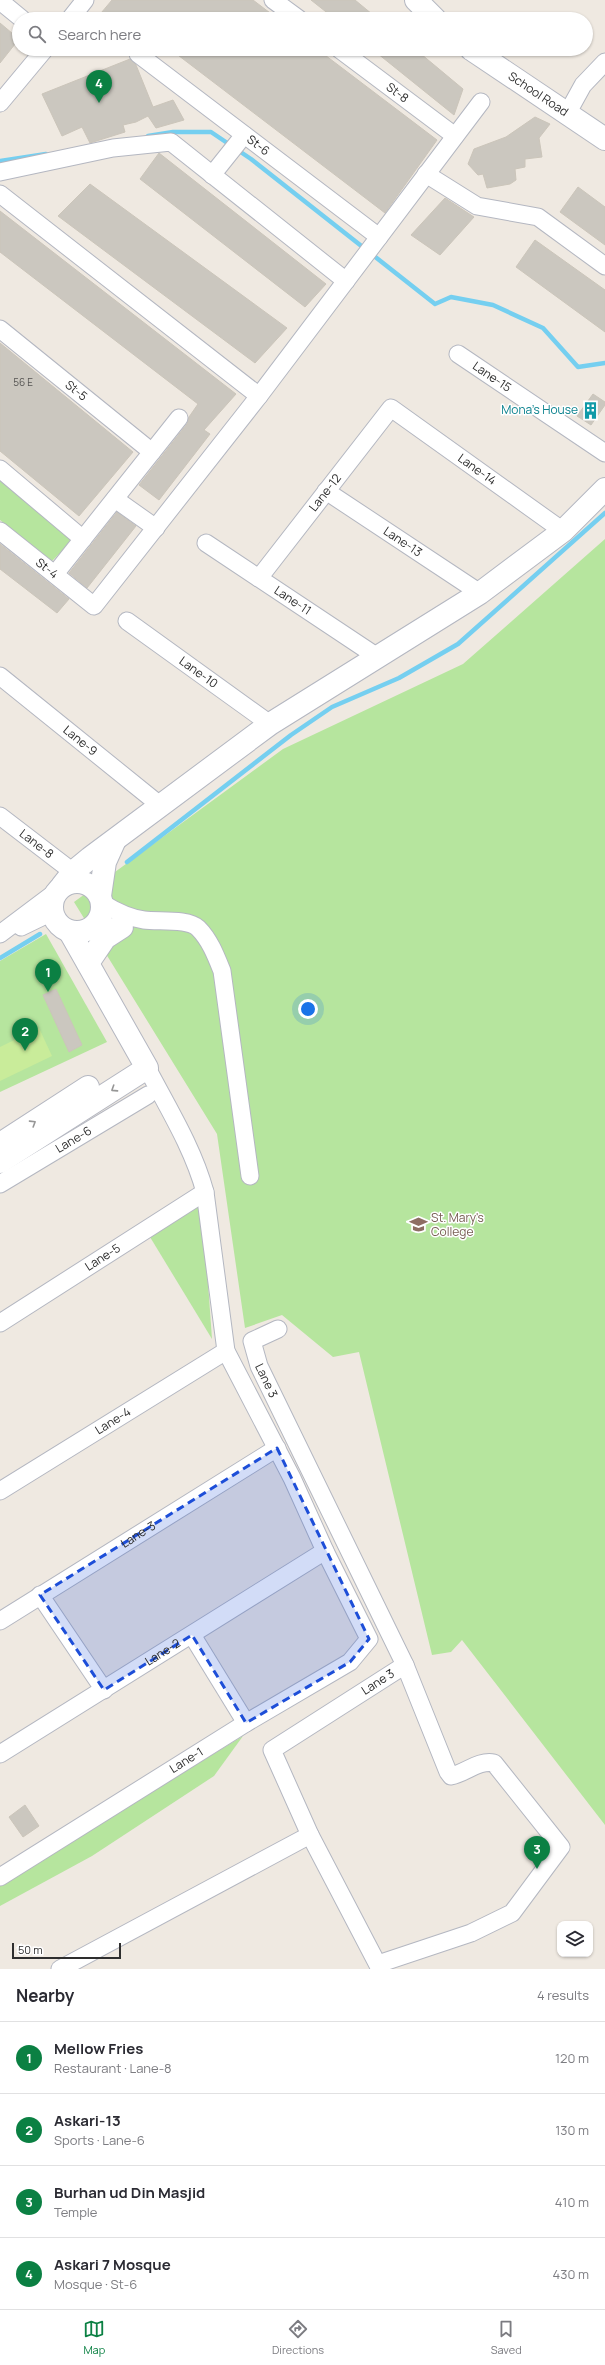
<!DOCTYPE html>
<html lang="en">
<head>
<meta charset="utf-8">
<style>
	:root { --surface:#fff; --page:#f2f2f3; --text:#2b2b33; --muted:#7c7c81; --line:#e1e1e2; --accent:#0b8043 }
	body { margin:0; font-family:Manrope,sans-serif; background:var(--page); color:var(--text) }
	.controls { position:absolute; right:12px; bottom:12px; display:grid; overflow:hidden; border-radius:8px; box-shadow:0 1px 3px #0004 }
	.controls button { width:36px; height:36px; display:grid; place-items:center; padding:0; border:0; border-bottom:1px solid var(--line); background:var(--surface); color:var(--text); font:20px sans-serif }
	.scale { position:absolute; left:12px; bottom:10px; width:109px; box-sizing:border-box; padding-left:4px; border:2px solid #2e2e2e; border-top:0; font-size:11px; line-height:14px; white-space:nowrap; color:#2e2e2e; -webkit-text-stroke:3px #fff; paint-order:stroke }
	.you { position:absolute; left:308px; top:1009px; width:14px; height:14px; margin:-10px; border:3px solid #fff; border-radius:50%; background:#1a73e8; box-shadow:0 0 0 6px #1a73e833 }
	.badge { display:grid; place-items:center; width:26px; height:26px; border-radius:50%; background:var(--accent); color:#fff; font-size:13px; font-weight:700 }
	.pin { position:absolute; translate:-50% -33px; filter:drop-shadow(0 1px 2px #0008) }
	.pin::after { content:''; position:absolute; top:21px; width:14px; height:12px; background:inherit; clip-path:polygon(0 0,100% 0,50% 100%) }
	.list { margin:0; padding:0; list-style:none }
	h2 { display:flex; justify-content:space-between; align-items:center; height:52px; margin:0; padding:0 16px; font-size:17px }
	h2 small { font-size:13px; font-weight:400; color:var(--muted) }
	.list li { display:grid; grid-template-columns:26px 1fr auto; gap:12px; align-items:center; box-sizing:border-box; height:72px; padding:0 16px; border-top:1px solid var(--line) }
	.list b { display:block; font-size:15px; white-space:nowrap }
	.list p { margin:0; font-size:13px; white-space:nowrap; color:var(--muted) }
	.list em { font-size:13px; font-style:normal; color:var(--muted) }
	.icon { flex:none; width:22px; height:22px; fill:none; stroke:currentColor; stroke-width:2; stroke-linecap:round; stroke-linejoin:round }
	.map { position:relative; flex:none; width:605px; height:1969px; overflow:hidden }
	.search { position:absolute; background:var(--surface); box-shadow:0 1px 3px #0004; left:12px; right:12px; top:12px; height:44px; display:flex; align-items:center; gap:10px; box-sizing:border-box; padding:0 14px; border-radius:22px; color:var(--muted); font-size:15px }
	.sheet { height:340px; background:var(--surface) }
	nav { display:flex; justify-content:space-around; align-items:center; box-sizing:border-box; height:56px; border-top:1px solid var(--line); background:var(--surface); font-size:11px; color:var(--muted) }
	nav a { display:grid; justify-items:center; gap:2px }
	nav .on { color:var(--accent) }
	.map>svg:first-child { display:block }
	.green { fill:#b6e59e }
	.pitch { fill:#c9ec9a }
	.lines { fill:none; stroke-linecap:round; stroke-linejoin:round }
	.stream { stroke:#75cff0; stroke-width:4.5 }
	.building { fill:#cbc7bf; stroke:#cbc5ba }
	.minor-casing { stroke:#b4b7c1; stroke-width:19 }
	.tertiary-casing { stroke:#b4b7c1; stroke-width:24 }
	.minor { stroke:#fff; stroke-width:17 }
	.tertiary { stroke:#fff; stroke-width:22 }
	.oneway { stroke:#969696 }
	.marked { fill:#1d4ed8; fill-opacity:0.2; stroke:#1d4ed8; stroke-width:3; stroke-dasharray:8 5; stroke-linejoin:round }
	.labels { text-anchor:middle; stroke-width:3; stroke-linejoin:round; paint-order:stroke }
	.number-label { font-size:10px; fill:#555452 }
	.street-label { font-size:12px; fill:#2e2e2e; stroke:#fff }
	.culture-label { font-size:12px; fill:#0d838f; stroke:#fff; text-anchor:end }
	.education-label { font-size:12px; fill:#785e54; stroke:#fff; text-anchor:start }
</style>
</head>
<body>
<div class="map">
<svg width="605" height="1969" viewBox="0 0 605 1969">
	<rect width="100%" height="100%" fill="#efe9e1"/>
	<g class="green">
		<path d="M0,478L73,540L52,561L0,520Z"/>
		<path d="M605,539V1825L462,1640L451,1652L432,1655L359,1352L333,1357L282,1315L245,1328L217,1134L74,902L283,749L463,664Z"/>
		<path d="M46,934L107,1042L0,1092V961Z"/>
		<path d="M196,1207L201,1208L203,1213L212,1339L150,1237Z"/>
		<path d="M243,1736L214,1776L92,1856L0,1906V1883Z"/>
	</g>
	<path class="pitch" d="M39,1028L52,1056L0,1081V1047Z"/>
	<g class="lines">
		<g class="stream">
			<path d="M148,136L173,132H211L251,159L435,304L451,297L493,305L543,328L578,367L605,363"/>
			<path d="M0,161L46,154"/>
			<path d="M127,862L291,735L332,707L399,678L458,644L605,513"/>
			<path d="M0,958L40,934"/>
		</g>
	</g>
	<g class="building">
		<path d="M112,0H253L278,19H96Z"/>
		<path d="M311,0H355L378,19H335Z"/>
		<path d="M0,23L19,39L0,63Z"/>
		<path d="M170,49H317L437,140L385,213Z"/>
		<path d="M372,49H415L463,89L454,115Z"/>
		<path d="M130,59L136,65L153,107L173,100L184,120L156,128L148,116L136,122L123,125L125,132L90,143L82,127L62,136L42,94Z"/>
		<path d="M535,117L550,124L539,138L542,157L525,159V167L515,169L516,180L510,184L487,188L483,174L478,175L468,164L474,149L506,137Z"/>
		<path d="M159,153L326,284L305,307L140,179Z"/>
		<path d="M90,184L287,328L255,363L58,216Z"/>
		<path d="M578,187L605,207V245L560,212Z"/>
		<path d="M445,198L474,217L440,255L411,235Z"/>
		<path d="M0,211L236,394L204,430L210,434L159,500L139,485L187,424L189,417L198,404L0,252Z"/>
		<path d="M535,240L605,290V332L516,267Z"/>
		<path d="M0,343L133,452L79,516L0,451Z"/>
		<path d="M593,394L605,402V405L591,425L577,416Z"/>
		<path d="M117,512L136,526L87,588L69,573Z"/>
		<path d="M0,544L69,599L57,613L0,569Z"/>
		<path d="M56,989L82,1045L69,1052L43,995Z"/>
		<path d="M25,1805L39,1826L23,1837L9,1817Z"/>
	</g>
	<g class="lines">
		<defs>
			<g id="minor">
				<path d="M273,0L299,19"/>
				<path d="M0,1L22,19"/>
				<path d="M70,19L85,0"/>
				<path id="s1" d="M339,49L455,136"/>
				<path id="s2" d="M138,54L379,237"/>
				<path d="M0,103L45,49"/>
				<path d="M567,114L583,85L605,62"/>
				<path d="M0,172L113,148L171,142L346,281"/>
				<path d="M426,174L477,206L538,217L605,266"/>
				<path d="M212,175L244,135"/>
				<path d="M0,194L259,396"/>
				<path id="s3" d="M0,329L152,452"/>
				<path id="s4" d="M458,354L605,453"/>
				<path d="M0,469L83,539"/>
				<path id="s5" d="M326,491L480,593"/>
				<path d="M115,499L156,528"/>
				<path id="s6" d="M0,531L94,606L259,396L481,102"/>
				<path id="s7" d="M206,543L379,658"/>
				<path d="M55,574L179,418"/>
				<path id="s8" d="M259,578L391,408L563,531"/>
				<path id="s9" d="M127,621L270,724"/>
				<path id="s10" d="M0,676L161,806"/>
				<path id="s11" d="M0,816L73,872"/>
				<path d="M102,903C115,911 129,918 144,920C158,922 188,918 198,928C210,940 216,956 222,971L250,1176"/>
				<path d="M21,927L52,912"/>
				<path d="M91,928L123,926"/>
				<path d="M0,934L57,891"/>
				<path id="s12" d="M0,1184L148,1095"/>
				<path id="s13" d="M0,1323L205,1192"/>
				<path id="s14" d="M278,1329L252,1341L259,1366L405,1665L272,1750L310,1835L380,1969"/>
				<path id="s15" d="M0,1491L226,1351"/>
				<path d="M40,1595L104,1690"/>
				<path id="s16" d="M0,1621L277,1448"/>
				<path d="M192,1635L246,1723"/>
				<path id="s17" d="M0,1754L325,1551"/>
				<path id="s18" d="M0,1877L246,1723L350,1662L369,1639L325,1551L292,1478L226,1351L205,1192C193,1148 168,1108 147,1068"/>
				<path d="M378,1964L471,1933L512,1913L561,1847L494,1763C478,1760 466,1773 451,1776L448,1772L405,1665"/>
				<path d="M60,1969L310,1835"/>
			</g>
			<g id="tertiary">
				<path d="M416,0L435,19"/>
				<path id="s19" d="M471,49L605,139"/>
				<circle cx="77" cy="907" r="25"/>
				<path d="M62,886L73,872L90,858L270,724L480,593L563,531L605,489"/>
				<path d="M100,896L105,862L114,842"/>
				<path d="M88,963L105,938L122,927"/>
				<path d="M0,1144L88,1087"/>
				<path d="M0,1162L147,1068L70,932"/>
			</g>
		</defs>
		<use href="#minor" class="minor-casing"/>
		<use href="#tertiary" class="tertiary-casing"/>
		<use href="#minor" class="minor"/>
		<use href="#tertiary" class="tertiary"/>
	</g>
	<defs><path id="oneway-chevron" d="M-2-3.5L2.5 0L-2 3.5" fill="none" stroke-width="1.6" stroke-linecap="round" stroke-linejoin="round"/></defs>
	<g class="oneway">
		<use href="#oneway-chevron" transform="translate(114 1089) rotate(147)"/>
		<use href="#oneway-chevron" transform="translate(33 1123) rotate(-32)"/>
	</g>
	<path class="marked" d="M277,1448L369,1639L350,1662L246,1723L192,1635L104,1690L40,1595Z"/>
	<defs>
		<symbol id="building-bare" viewBox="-9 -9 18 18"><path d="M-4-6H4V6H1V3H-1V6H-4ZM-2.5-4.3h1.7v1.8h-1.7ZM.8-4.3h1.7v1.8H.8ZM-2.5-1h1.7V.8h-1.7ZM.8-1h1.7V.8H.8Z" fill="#0f9aa8" stroke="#fff" stroke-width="2.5" paint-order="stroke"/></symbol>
		<symbol id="university-bare" viewBox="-9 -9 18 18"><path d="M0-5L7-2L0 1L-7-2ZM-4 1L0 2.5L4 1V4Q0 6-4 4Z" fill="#8d6e63" stroke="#fff" stroke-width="2.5" paint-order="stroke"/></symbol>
	</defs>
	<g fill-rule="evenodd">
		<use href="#building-bare" x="578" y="398" width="25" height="25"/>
		<use href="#university-bare" x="406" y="1212" width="25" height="25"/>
	</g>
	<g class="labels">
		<g class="number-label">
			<text x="23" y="386">56 E</text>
		</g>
		<g class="street-label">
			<text dy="4" stroke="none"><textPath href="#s1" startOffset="73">St-8</textPath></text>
			<text dy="4" stroke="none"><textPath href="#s19" startOffset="81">School Road</textPath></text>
			<text dy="4" stroke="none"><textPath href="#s2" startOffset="151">St-6</textPath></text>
			<text dy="4" stroke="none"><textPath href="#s4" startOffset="41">Lane-15</textPath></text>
			<text dy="4" stroke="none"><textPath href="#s3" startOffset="98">St-5</textPath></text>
			<text dy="4" stroke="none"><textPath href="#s8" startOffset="321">Lane-14</textPath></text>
			<text dy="4" stroke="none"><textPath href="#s8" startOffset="108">Lane-12</textPath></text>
			<text dy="4" stroke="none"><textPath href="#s5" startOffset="92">Lane-13</textPath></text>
			<text dy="4" stroke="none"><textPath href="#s6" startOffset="60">St-4</textPath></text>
			<text dy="4" stroke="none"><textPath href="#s7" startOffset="104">Lane-11</textPath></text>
			<text dy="4" stroke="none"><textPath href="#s9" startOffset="88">Lane-10</textPath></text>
			<text dy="4" stroke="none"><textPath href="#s10" startOffset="103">Lane-9</textPath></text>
			<text dy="4" stroke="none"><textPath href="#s11" startOffset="46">Lane-8</textPath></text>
			<text dy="4" stroke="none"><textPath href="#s12" startOffset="86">Lane-6</textPath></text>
			<text dy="4" stroke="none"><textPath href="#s13" startOffset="122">Lane-5</textPath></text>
			<text dy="4" stroke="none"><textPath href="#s14" startOffset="71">Lane 3</textPath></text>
			<text dy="4" stroke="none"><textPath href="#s15" startOffset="133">Lane-4</textPath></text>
			<text dy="4" stroke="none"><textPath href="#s16" startOffset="163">Lane-3</textPath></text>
			<text dy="4" stroke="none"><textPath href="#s17" startOffset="192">Lane-2</textPath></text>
			<text transform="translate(378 1682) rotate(-33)" y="4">Lane 3</text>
			<text dy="4" stroke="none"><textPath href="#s18" startOffset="220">Lane-1</textPath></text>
		</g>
		<g class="culture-label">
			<text x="578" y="414">Mona's House</text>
		</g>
		<g class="education-label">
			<text x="431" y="1222">St. Mary's<tspan x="431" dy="14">College</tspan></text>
		</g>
	</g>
</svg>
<div class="controls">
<button><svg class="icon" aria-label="layers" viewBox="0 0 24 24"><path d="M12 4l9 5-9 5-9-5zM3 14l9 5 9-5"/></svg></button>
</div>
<div class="scale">50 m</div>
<div class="you"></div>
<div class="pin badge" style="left:48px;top:992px">1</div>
<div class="pin badge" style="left:25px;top:1051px">2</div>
<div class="pin badge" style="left:537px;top:1869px">3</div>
<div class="pin badge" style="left:99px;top:103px">4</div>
<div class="search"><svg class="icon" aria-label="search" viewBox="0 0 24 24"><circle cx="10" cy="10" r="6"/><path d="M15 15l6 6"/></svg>Search here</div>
</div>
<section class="sheet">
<h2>Nearby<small>4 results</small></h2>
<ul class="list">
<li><span class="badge">1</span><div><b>Mellow Fries</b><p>Restaurant · Lane-8</p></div><em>120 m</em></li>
<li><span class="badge">2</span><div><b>Askari-13</b><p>Sports · Lane-6</p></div><em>130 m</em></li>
<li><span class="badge">3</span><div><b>Burhan ud Din Masjid</b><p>Temple</p></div><em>410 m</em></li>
<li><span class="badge">4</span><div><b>Askari 7 Mosque</b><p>Mosque · St-6</p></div><em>430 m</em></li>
</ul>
</section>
<nav>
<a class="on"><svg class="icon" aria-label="map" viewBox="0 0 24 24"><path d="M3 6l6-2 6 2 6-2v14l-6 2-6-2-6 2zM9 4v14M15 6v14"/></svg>Map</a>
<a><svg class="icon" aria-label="directions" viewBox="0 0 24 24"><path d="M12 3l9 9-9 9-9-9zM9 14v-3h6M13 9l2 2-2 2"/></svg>Directions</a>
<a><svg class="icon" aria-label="saved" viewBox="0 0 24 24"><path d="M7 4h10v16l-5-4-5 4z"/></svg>Saved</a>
</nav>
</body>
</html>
